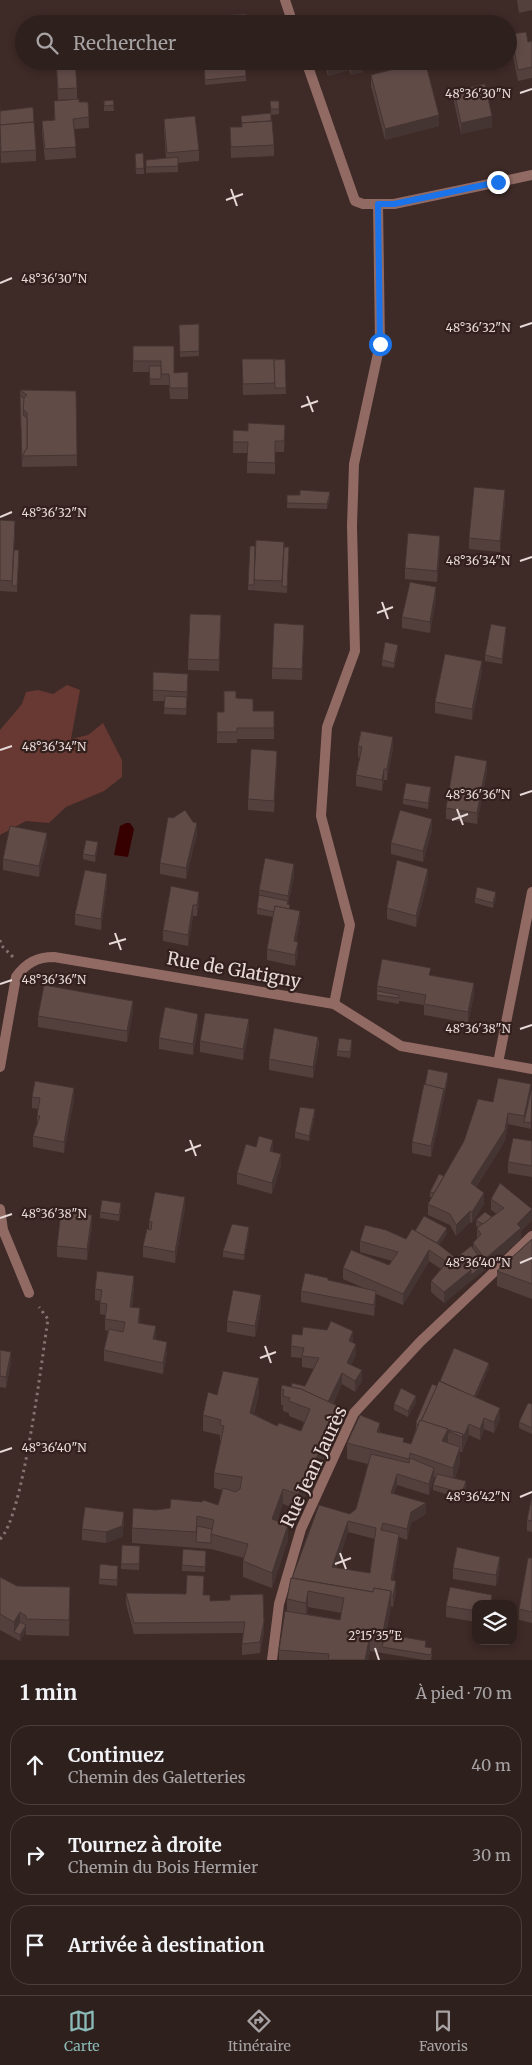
<!DOCTYPE html>
<html lang="fr">
<head>
<meta charset="utf-8">
<style>
	:root { --surface:#2e201d; --page:#3a2d2a; --text:#f1f3f6; --muted:#a7a3a4; --line:#493e3b; --accent:#8bbbb9 }
	body { margin:0; font-family:Merriweather,serif; background:var(--page); color:var(--text) }
	.controls { position:absolute; right:15px; bottom:15px; display:grid; overflow:hidden; border-radius:10px; box-shadow:0 2px 8px #0003 }
	.controls button { width:45px; height:45px; display:grid; place-items:center; padding:0; border:0; border-bottom:1px solid var(--line); background:var(--surface); color:var(--text); font:25px sans-serif }
	.stop { position:absolute; width:15px; height:15px; margin:-11px; border:4px solid #1a73e8; border-radius:50%; background:#fff }
	.stop.end { background:#1a73e8; border-color:#fff; box-shadow:0 1px 5px #0008 }
	.list { margin:0; padding:0; list-style:none }
	h2 { display:flex; justify-content:space-between; align-items:center; height:65px; margin:0; padding:0 20px; font-size:21px }
	h2 small { font-size:16px; font-weight:400; color:var(--muted) }
	.list li { display:grid; grid-template-columns:32px 1fr auto; gap:15px; align-items:center; box-sizing:border-box; height:80px; margin:0 10px 10px; padding:0 10px; border:1px solid var(--line); border-radius:20px }
	.list b { display:block; font-size:19px; white-space:nowrap }
	.list p { margin:0; font-size:16px; white-space:nowrap; color:var(--muted) }
	.list em { font-size:16px; font-style:normal; color:var(--muted) }
	.icon { flex:none; width:28px; height:28px; fill:none; stroke:currentColor; stroke-width:2; stroke-linecap:round; stroke-linejoin:round }
	.map { position:relative; flex:none; width:532px; height:1660px; overflow:hidden }
	.search { position:absolute; background:var(--surface); box-shadow:0 2px 8px #0003; left:15px; right:15px; top:15px; height:55px; display:flex; align-items:center; gap:12px; box-sizing:border-box; padding:0 18px; border-radius:28px; color:var(--muted); font-size:19px }
	.sheet { height:335px; background:var(--surface) }
	nav { display:flex; justify-content:space-around; align-items:center; box-sizing:border-box; height:70px; border-top:1px solid var(--line); background:var(--surface); font-size:14px; color:var(--muted) }
	nav a { display:grid; justify-items:center; gap:2px }
	nav .on { color:var(--accent) }
	.map>svg:first-child { display:block }
	.green { fill:#683932 }
	.water { fill:#360000 }
	.lines { fill:none; stroke-linecap:round; stroke-linejoin:round }
	.path { stroke:#857371; stroke-width:3; stroke-dasharray:2.5 4; stroke-linecap:butt }
	.street { stroke:#916a64; stroke-width:10 }
	.wall { fill:#53403d; fill-rule:evenodd }
	.shaded-wall { fill:#443432 }
	.building { fill:#614b47; stroke:#443432; fill-rule:evenodd }
	.route { stroke:#1a73e8; stroke-width:6 }
	.ticks { fill:none; stroke:#e6d9d7; stroke-width:2 }
	.labels { text-anchor:middle; stroke-width:4.5; stroke-linejoin:round; paint-order:stroke }
	.street-label { font-size:18px; fill:#e6d9d7; stroke:#33201d }
	.ticks-label { font-size:12px; text-anchor:middle; fill:#e6d9d7; stroke:#33201d; stroke-width:4.5; stroke-linejoin:round; paint-order:stroke }
</style>
</head>
<body>
<div class="map">
<svg width="532" height="1660" viewBox="0 0 532 1660">
	<rect width="100%" height="100%" fill="#3e2a27"/>
	<path class="green" d="M67,685L80,690L71,739L88,735L103,723L122,760V777L104,791L66,807L49,823L26,821L0,835V730L22,704L26,692L38,690L53,694Z"/>
	<path class="water" d="M126,823H130L134,829L128,857L114,855L120,826Z"/>
	<g class="lines">
		<g class="path">
			<path d="M0,940L1,945L13,957"/>
			<path d="M0,1539C23,1519 42,1357 48,1319L39,1307"/>
		</g>
		<g class="street">
			<path d="M285,0L293,24"/>
			<path d="M306,61L355,201L363,204H394L532,175"/>
			<path d="M334,1004L350,925L321,816L327,727L355,651L352,526L354,464L380,344L378,204"/>
			<path d="M498,1063L532,892"/>
			<path d="M0,1067L16,977C26,963 37,957 54,957L334,1004L401,1046L532,1069"/>
			<path d="M0,1209L3,1230L29,1293"/>
			<path d="M272,1660L279,1604L301,1529L354,1413L420,1342L532,1236"/>
		</g>
	</g>
	<g class="wall">
		<path d="M517,0H532V10L519,13Z"/>
		<path d="M511,34L528,42L532,41V78L518,81L511,46Z"/>
		<path d="M56,61H75L77,88V99L58,100Z"/>
		<path d="M250,61L251,69L246,70V81L205,85L204,62Z"/>
		<path d="M324,61H362L363,72L351,75L349,70L328,76Z"/>
		<path d="M371,75L439,126L385,140L371,86Z"/>
		<path d="M454,91L492,127L461,134L454,102Z"/>
		<path d="M113,100L114,111H104V101Z"/>
		<path d="M54,101L79,102H88L89,128L74,129L76,158L45,160L42,132V121L54,120Z"/>
		<path d="M270,101L279,109V114L271,115L274,145V156L231,158L230,127H241V116L271,113Z"/>
		<path d="M0,111L36,150V161L1,163L0,142Z"/>
		<path d="M164,119L199,150V161L178,163V172L146,173V160L166,158L164,130Z"/>
		<path d="M143,153L144,174H136L135,154Z"/>
		<path d="M199,324V356L180,357L179,325Z"/>
		<path d="M133,346H174V373L188,372V399H170L169,385H150L149,372H133Z"/>
		<path d="M242,359H285L286,394L243,395Z"/>
		<path d="M20,390L76,391L77,466L22,467Z"/>
		<path d="M285,425L284,452H275V474L247,473V453H233V430L248,431Z"/>
		<path d="M287,495L330,498L327,509L287,508Z"/>
		<path d="M505,501L500,552L469,549V538Z"/>
		<path d="M0,520L15,532L14,550L19,555L17,592L0,591Z"/>
		<path d="M284,547H289L287,593L248,590V585Z"/>
		<path d="M440,547L437,582L405,579V568Z"/>
		<path d="M436,598L430,633L402,628V617Z"/>
		<path d="M221,626L219,671L188,670V659Z"/>
		<path d="M506,633L502,664L485,661V655Z"/>
		<path d="M304,636L302,680L272,679V668Z"/>
		<path d="M398,650L394,668L382,666V660Z"/>
		<path d="M153,672L188,685L186,715L164,714L165,701H153Z"/>
		<path d="M482,672L472,720L435,713V702Z"/>
		<path d="M236,698L253,711H274V739H237V743H217V712H224Z"/>
		<path d="M358,746L393,748L387,780H384L382,791L356,786V775L360,758L358,757Z"/>
		<path d="M277,762L274,812L248,810V799Z"/>
		<path d="M487,772L477,824L446,819V808Z"/>
		<path d="M431,793L428,809L403,804V799Z"/>
		<path d="M432,830L423,862L391,854V843Z"/>
		<path d="M197,834L186,879L160,874V863Z"/>
		<path d="M47,844L39,877L3,870V859Z"/>
		<path d="M98,848L95,862L83,859V854Z"/>
		<path d="M294,875L288,905L290,909L300,922L296,941L298,953L295,966L267,960V949L273,917L257,914V908L259,895V890Z"/>
		<path d="M428,880L416,927L387,919V908Z"/>
		<path d="M107,885L101,930L75,925V914Z"/>
		<path d="M171,886L199,903L197,916H193L188,946L163,941V930Z"/>
		<path d="M475,898H496L493,908L475,903Z"/>
		<path d="M431,975L474,994L468,1023L424,1015V1005L399,1001V1004L377,1000V986Z"/>
		<path d="M133,1012L127,1042L38,1027V1016Z"/>
		<path d="M198,1025L193,1055L159,1049V1038Z"/>
		<path d="M249,1030L243,1060L200,1052V1041Z"/>
		<path d="M318,1037L319,1044L313,1078L269,1070V1059Z"/>
		<path d="M352,1046L350,1058L337,1056V1051Z"/>
		<path d="M448,1079L431,1157L412,1153V1142Z"/>
		<path d="M532,1091L531,1129L508,1124L505,1141L476,1187L484,1204L472,1223L470,1222L456,1236L450,1225L428,1215V1204L432,1198L430,1197V1192L444,1176L493,1102Z"/>
		<path d="M32,1097L74,1099L64,1153L33,1147V1136L37,1125V1116L38,1109L32,1108Z"/>
		<path d="M315,1115L309,1141L295,1138V1132Z"/>
		<path d="M532,1141V1177L508,1173V1162Z"/>
		<path d="M273,1152L281,1165L272,1194L237,1184V1173Z"/>
		<path d="M491,1199L532,1220L521,1231V1239L444,1303L431,1292V1281L441,1269L429,1261L403,1305L376,1294V1302L374,1316L301,1302V1291L328,1280L364,1288L343,1279V1268L389,1265L392,1261L360,1252V1241L406,1239L415,1231L447,1234L439,1245L456,1258L473,1249V1243L477,1239V1228L478,1227L476,1226V1220L492,1217L497,1214L491,1210Z"/>
		<path d="M185,1208L175,1263L143,1257V1246L149,1229V1222Z"/>
		<path d="M121,1209L119,1221L100,1218V1212Z"/>
		<path d="M92,1226L87,1260L57,1257V1246Z"/>
		<path d="M249,1233L244,1260L223,1257V1251Z"/>
		<path d="M532,1239V1299L497,1286V1271Z"/>
		<path d="M134,1287L132,1307L140,1319V1324L156,1337L155,1340L167,1353L163,1374L104,1361V1350L108,1331L105,1330V1315L100,1314V1301L95,1300V1289Z"/>
		<path d="M261,1306L255,1337L227,1332V1321Z"/>
		<path d="M353,1342L356,1355L351,1365L362,1381L355,1392L342,1384L333,1404L342,1424L298,1510L283,1504L277,1521L288,1540L272,1588L243,1577V1561L244,1558L211,1549L132,1543V1528L156,1510L218,1505L222,1490L214,1488V1473L221,1441L220,1440V1435L203,1431V1415L217,1395L259,1394L254,1414L277,1426L301,1431L304,1422L289,1416V1413L283,1411V1405H281V1389L291,1387L305,1386L314,1369L302,1367V1358L291,1357V1346Z"/>
		<path d="M0,1350L11,1363L6,1388L0,1387Z"/>
		<path d="M489,1368L476,1398L500,1419L494,1433L484,1429L480,1440L469,1435L462,1452H460V1463L455,1478L466,1487L462,1499L433,1490V1485L435,1478L434,1477L429,1495L397,1485L394,1493L426,1514L411,1523L407,1540L399,1537V1545L393,1580L396,1592L393,1607L391,1606L386,1634L426,1647L432,1654L431,1660H424L370,1651L368,1660H279V1650L287,1611V1599L292,1578L350,1514L356,1509L368,1464L347,1459V1443L380,1432L404,1442L411,1444L416,1429V1422L437,1386ZM348,1532L375,1539L370,1573L336,1568ZM308,1607L342,1613L340,1620L307,1614Z"/>
		<path d="M416,1402L408,1417L394,1410V1404Z"/>
		<path d="M532,1404V1434L519,1428V1422Z"/>
		<path d="M532,1496V1532L527,1531V1520Z"/>
		<path d="M124,1523L122,1537L106,1543L82,1540V1529Z"/>
		<path d="M140,1552L139,1570L121,1569V1564Z"/>
		<path d="M206,1557L205,1572L182,1571V1565Z"/>
		<path d="M532,1558V1623L519,1620V1609Z"/>
		<path d="M453,1568H500L496,1586L453,1579Z"/>
		<path d="M118,1572L117,1586L99,1584V1579Z"/>
		<path d="M0,1577L17,1586L70,1603L69,1636L26,1635V1631L20,1641L0,1630Z"/>
		<path d="M204,1587L203,1595L210,1601L264,1632L260,1653L242,1655V1644L243,1633L134,1634L126,1604V1593L186,1594Z"/>
		<path d="M450,1587L492,1595V1604H476V1622L446,1617V1606Z"/>
	</g>
	<g class="shaded-wall">
		<path d="M349,65V70L328,76V71Z"/>
		<path d="M363,67V72L351,75V69Z"/>
		<path d="M439,115V126L385,140V129Z"/>
		<path d="M492,116V127L461,134V123Z"/>
		<path d="M505,490V501L500,552V541Z"/>
		<path d="M330,492V498L327,509V504Z"/>
		<path d="M440,536V547L437,582V571Z"/>
		<path d="M436,587V598L430,633V622Z"/>
		<path d="M221,615V626L219,671V660Z"/>
		<path d="M506,627V633L502,664V659Z"/>
		<path d="M398,645V650L394,668V663Z"/>
		<path d="M482,661V672L472,720V709Z"/>
		<path d="M393,737V748L387,780V769Z"/>
		<path d="M277,751V762L274,812V801Z"/>
		<path d="M487,761V772L477,824V813Z"/>
		<path d="M384,769V780L382,791V780Z"/>
		<path d="M431,787V793L428,809V803Z"/>
		<path d="M432,819V830L423,862V851Z"/>
		<path d="M197,823V834L186,879V868Z"/>
		<path d="M47,833V844L39,877V866Z"/>
		<path d="M98,842V848L95,862V856Z"/>
		<path d="M294,864V875L287,910L288,896Z"/>
		<path d="M428,869V880L416,927V916Z"/>
		<path d="M107,874V885L101,930V919Z"/>
		<path d="M199,892V903L197,916V905Z"/>
		<path d="M496,892V898L493,908V903Z"/>
		<path d="M193,905V916L188,946V935Z"/>
		<path d="M300,911V922L294,952V941Z"/>
		<path d="M298,942V953L295,966V955Z"/>
		<path d="M474,983V994L468,1023V1012Z"/>
		<path d="M133,1001V1012L127,1042V1031Z"/>
		<path d="M198,1014V1025L193,1055V1044Z"/>
		<path d="M249,1019V1030L243,1060V1049Z"/>
		<path d="M318,1037V1048L313,1078V1067Z"/>
		<path d="M448,1073V1079L431,1157V1146L444,1089Z"/>
		<path d="M531,1084V1095L524,1122V1116Z"/>
		<path d="M74,1088V1099L64,1153V1142Z"/>
		<path d="M315,1109V1115L309,1141V1136Z"/>
		<path d="M508,1113V1124L505,1141L471,1194V1183Z"/>
		<path d="M273,1140V1151L270,1162V1151Z"/>
		<path d="M281,1154V1165L272,1194V1183Z"/>
		<path d="M484,1193V1204L472,1223V1212Z"/>
		<path d="M185,1197V1208L175,1263V1252Z"/>
		<path d="M532,1209V1220L521,1231V1239L485,1270V1259Z"/>
		<path d="M470,1211V1222L456,1236V1225Z"/>
		<path d="M92,1215V1226L87,1260V1249Z"/>
		<path d="M249,1227V1233L244,1260V1255Z"/>
		<path d="M447,1228V1234L434,1253V1247Z"/>
		<path d="M429,1250V1261L403,1305V1294Z"/>
		<path d="M485,1264V1270L444,1303V1292L471,1270Z"/>
		<path d="M134,1276V1287L130,1318V1307Z"/>
		<path d="M376,1291V1302L374,1316V1305Z"/>
		<path d="M261,1295V1306L255,1337V1326Z"/>
		<path d="M140,1308V1319L138,1334V1323Z"/>
		<path d="M156,1326V1337L153,1350V1339Z"/>
		<path d="M353,1331V1342L349,1341Z"/>
		<path d="M167,1342V1353L163,1374V1363Z"/>
		<path d="M356,1344V1355L347,1374V1363Z"/>
		<path d="M11,1352V1363L6,1388V1377Z"/>
		<path d="M489,1363V1368L472,1407V1401Z"/>
		<path d="M362,1370V1381L355,1392V1381Z"/>
		<path d="M342,1373V1384L326,1417V1406Z"/>
		<path d="M259,1378V1394L250,1428V1413Z"/>
		<path d="M416,1396V1402L408,1417V1411Z"/>
		<path d="M342,1408V1424L298,1510V1494Z"/>
		<path d="M500,1408V1419L494,1433V1422Z"/>
		<path d="M484,1418V1429L480,1440V1429Z"/>
		<path d="M380,1423V1438L377,1432Z"/>
		<path d="M469,1424V1435L462,1452V1437Z"/>
		<path d="M448,1429V1445L442,1441Z"/>
		<path d="M460,1447V1463L453,1484V1468Z"/>
		<path d="M434,1468V1479L429,1495V1484Z"/>
		<path d="M397,1474V1485L391,1504V1493Z"/>
		<path d="M466,1481V1487L462,1499V1493Z"/>
		<path d="M283,1489V1504L272,1534V1519Z"/>
		<path d="M426,1503V1514L411,1523L407,1540V1529L411,1512Z"/>
		<path d="M124,1512V1523L122,1537L106,1543V1532Z"/>
		<path d="M348,1521V1532L332,1578V1567Z"/>
		<path d="M288,1525V1540L272,1588V1573Z"/>
		<path d="M399,1534V1545L391,1591V1580Z"/>
		<path d="M500,1557V1568L496,1586V1575Z"/>
		<path d="M396,1581V1592L393,1607V1596Z"/>
		<path d="M308,1591V1607L306,1618V1603Z"/>
		<path d="M391,1591V1606L383,1647H382V1637Z"/>
		<path d="M20,1612V1628L14,1632V1622Z"/>
		<path d="M264,1621V1632L260,1653V1642Z"/>
		<path d="M26,1626V1631L20,1641V1635Z"/>
		<path d="M370,1635V1651L368,1660H365Z"/>
	</g>
	<g class="building">
		<path d="M246,14L247,24H208L207,17Z"/>
		<path d="M482,21L483,24H469Z"/>
		<path d="M526,32L528,42L532,41V67L518,70L511,34Z"/>
		<path d="M56,61H75L77,88L58,89Z"/>
		<path d="M250,61L251,63L245,64L246,76L205,80L204,62Z"/>
		<path d="M326,61H362L363,67L351,69L349,65L328,71Z"/>
		<path d="M425,61L439,115L385,129L371,75Z"/>
		<path d="M485,84L492,116L461,123L454,91Z"/>
		<path d="M79,99V102H88L89,117L73,119L76,147L45,149L42,121L55,120L54,101Z"/>
		<path d="M113,100L114,105L104,106V101Z"/>
		<path d="M270,101H279V109H271Z"/>
		<path d="M33,107L34,122L0,125V111Z"/>
		<path d="M271,113V121L242,123V127L241,116Z"/>
		<path d="M195,116L199,150L167,153L164,119Z"/>
		<path d="M272,121L274,145L231,147L230,127H242V123Z"/>
		<path d="M34,122L36,150L1,152L0,125Z"/>
		<path d="M143,153L144,168L136,169L135,154Z"/>
		<path d="M178,157V166L146,167V160Z"/>
		<path d="M199,324V351L180,352L179,325Z"/>
		<path d="M133,346H174V373L188,372V388H170L169,374H161V361H133Z"/>
		<path d="M242,359H274L275,383L243,384Z"/>
		<path d="M285,359L286,388H275L274,360Z"/>
		<path d="M149,366H161V379H150Z"/>
		<path d="M20,390L76,391L77,455L22,456L27,448V413L23,409V399L27,395Z"/>
		<path d="M20,396L24,398L23,415L27,418V448L22,456V460Z"/>
		<path d="M248,423L285,425L284,441H275V463L247,462L248,442H233V430L248,431Z"/>
		<path d="M474,487L505,490L500,541L469,538Z"/>
		<path d="M300,490L330,492L327,504L287,503V495H300Z"/>
		<path d="M0,520L15,521L12,581L0,580Z"/>
		<path d="M408,533L440,536L437,571L405,568Z"/>
		<path d="M256,540L284,542L282,581L254,580Z"/>
		<path d="M250,546H255L254,585H248Z"/>
		<path d="M284,547H289L287,587L282,586Z"/>
		<path d="M14,550H19L17,586H12Z"/>
		<path d="M410,582L436,587L430,622L402,617Z"/>
		<path d="M190,614L221,615L219,660L188,659Z"/>
		<path d="M274,623L304,625L302,669L272,668Z"/>
		<path d="M491,624L506,627L502,659L485,655Z"/>
		<path d="M385,642L398,645L394,663L382,660Z"/>
		<path d="M445,654L482,661L472,709L435,702Z"/>
		<path d="M153,672L188,674L187,692L153,690Z"/>
		<path d="M224,691H236V698L253,699V711H274V728H237V732H217V712H224Z"/>
		<path d="M165,696L187,697L186,709L164,708Z"/>
		<path d="M361,731L393,737L387,769H384L382,780L356,775L362,747L358,746Z"/>
		<path d="M251,749L277,751L274,801L248,799Z"/>
		<path d="M455,755L487,761L477,813L446,808Z"/>
		<path d="M406,783L431,787L428,803L403,799Z"/>
		<path d="M185,810L193,822L197,823L186,868L160,863L168,817L173,818Z"/>
		<path d="M400,810L432,819L423,851L391,843Z"/>
		<path d="M10,826L47,833L39,866L3,859Z"/>
		<path d="M86,840L98,842L95,856L83,854Z"/>
		<path d="M265,858L294,864L288,896L259,890Z"/>
		<path d="M397,860L428,869L416,916L387,908Z"/>
		<path d="M85,870L107,874L101,919L75,914Z"/>
		<path d="M171,886L199,892L197,905H193L188,935L163,930Z"/>
		<path d="M477,887L496,892L493,903L475,898Z"/>
		<path d="M259,895L288,901L287,904L290,905L289,909L275,906L274,912L257,908Z"/>
		<path d="M275,906L300,911L294,941L298,942L295,955L267,949Z"/>
		<path d="M382,959L431,968L429,975L474,983L468,1012L424,1004L426,995L377,986Z"/>
		<path d="M44,985L133,1001L127,1031L38,1016Z"/>
		<path d="M377,991L399,995V998L377,995Z"/>
		<path d="M165,1007L198,1014L193,1044L159,1038Z"/>
		<path d="M205,1013L249,1019L243,1049L200,1041Z"/>
		<path d="M274,1028L318,1037L313,1067L269,1059Z"/>
		<path d="M339,1038L352,1040L350,1052L337,1051Z"/>
		<path d="M428,1069L448,1073L444,1094V1089L425,1085Z"/>
		<path d="M498,1078L531,1084L524,1116L508,1113L505,1130L471,1183L484,1193L472,1212L470,1211L456,1225L450,1214L428,1204L464,1141L478,1099L493,1102Z"/>
		<path d="M35,1081L74,1088L64,1142L33,1136L40,1116H37L40,1098L32,1097Z"/>
		<path d="M424,1084L444,1089L431,1146L412,1142Z"/>
		<path d="M531,1091H532L531,1123L524,1122Z"/>
		<path d="M300,1107L315,1109L309,1136L295,1132Z"/>
		<path d="M259,1136L273,1140L270,1151L281,1154L272,1183L237,1173L246,1144L256,1147Z"/>
		<path d="M513,1138L532,1141V1166L508,1162Z"/>
		<path d="M439,1174L444,1176L434,1193L430,1192Z"/>
		<path d="M500,1183L532,1209L517,1224L521,1228L485,1259L473,1243L481,1234L477,1228L504,1208L491,1199Z"/>
		<path d="M155,1192L185,1197L175,1252L143,1246L147,1229L151,1230L152,1222H149Z"/>
		<path d="M102,1200L121,1203L119,1215L100,1212Z"/>
		<path d="M61,1211L92,1215L87,1249L57,1246Z"/>
		<path d="M485,1212L492,1217L483,1224L476,1220Z"/>
		<path d="M424,1216L447,1228L437,1243L415,1231Z"/>
		<path d="M232,1224L249,1227L244,1255L223,1251Z"/>
		<path d="M365,1225L386,1230L406,1239L412,1229L438,1244L471,1270L444,1292L431,1281L447,1262L429,1250L403,1294L343,1268L351,1250L389,1265L398,1252L360,1241Z"/>
		<path d="M532,1239V1284L497,1271Z"/>
		<path d="M471,1246L485,1264L471,1275V1270L456,1258Z"/>
		<path d="M97,1271L134,1276L130,1307L140,1308L138,1323L156,1326L153,1339L167,1342L163,1363L104,1350L109,1329L123,1332L125,1322L105,1319L107,1304L100,1303L102,1290L95,1289Z"/>
		<path d="M305,1273L328,1278V1280L376,1291L374,1305L301,1291Z"/>
		<path d="M233,1290L261,1295L255,1326L227,1321Z"/>
		<path d="M331,1321L353,1331L349,1341L356,1344L347,1363L362,1370L355,1381L342,1373L328,1402L301,1389L291,1387L292,1383L305,1386L319,1358L302,1356L304,1348L291,1346L292,1334L302,1335L303,1327L327,1330Z"/>
		<path d="M454,1348L489,1363L474,1397L440,1381Z"/>
		<path d="M0,1350L11,1352L6,1377L0,1376Z"/>
		<path d="M223,1371L259,1378L250,1413L277,1426L279,1423L301,1431L310,1409L289,1401L290,1398L283,1396L284,1390L281,1389L282,1385L301,1389L342,1408L298,1494L283,1489L272,1519L288,1525L272,1573L243,1561L248,1544L211,1534L214,1520L197,1516L196,1532L132,1528L133,1508L156,1510L170,1508L171,1499L202,1502L203,1500L218,1505L223,1488L236,1492L240,1489L242,1477L214,1473L224,1426L220,1425L221,1420L203,1415L208,1392L217,1395Z"/>
		<path d="M439,1381L500,1408L494,1422L484,1418L480,1429L469,1424L463,1438V1434L449,1430V1434L448,1429L421,1421Z"/>
		<path d="M432,1384L437,1386L421,1421L420,1420L418,1426L416,1422Z"/>
		<path d="M401,1388L416,1396L408,1411L394,1404Z"/>
		<path d="M528,1403L532,1404V1428L519,1422Z"/>
		<path d="M360,1415L380,1423L377,1432L404,1438L403,1442L411,1444L420,1420L448,1429L442,1441L460,1447L453,1468L410,1453L409,1459L347,1443Z"/>
		<path d="M449,1430L463,1434L462,1437L449,1431Z"/>
		<path d="M371,1454L409,1463L410,1458L434,1468L429,1484L397,1474L391,1493L426,1503L411,1512L407,1529L383,1523L381,1530L399,1534L391,1580L396,1581L393,1596L391,1595V1591L374,1588L373,1592L292,1578L319,1505L350,1514L356,1509ZM348,1521L376,1528L370,1573L332,1567Z"/>
		<path d="M437,1474L466,1481L462,1493L433,1485Z"/>
		<path d="M532,1496V1521L527,1520Z"/>
		<path d="M85,1507L124,1512L122,1526L106,1532L82,1529Z"/>
		<path d="M197,1526L212,1529L211,1534V1543L196,1542Z"/>
		<path d="M122,1545L140,1546L139,1564H121Z"/>
		<path d="M457,1547L500,1557L496,1575L453,1568Z"/>
		<path d="M183,1549L206,1551L205,1567L182,1565Z"/>
		<path d="M528,1558H532V1612L519,1609Z"/>
		<path d="M100,1564L118,1566L117,1580L99,1579Z"/>
		<path d="M187,1575L204,1576L203,1595H210V1601L230,1600V1595L263,1594L264,1621L260,1642L242,1644L245,1622L134,1623L126,1593L186,1594Z"/>
		<path d="M0,1577L17,1586L70,1587L69,1620L26,1619V1616L20,1612L14,1622L0,1614Z"/>
		<path d="M291,1578L373,1592L374,1588L391,1591L382,1637L370,1635L365,1660H328L329,1654L279,1650L285,1611L340,1620L344,1598L308,1591L306,1603L287,1599Z"/>
		<path d="M450,1587L492,1595L490,1604H476V1611L446,1606Z"/>
		<path d="M20,1622L26,1625L20,1635L14,1632Z"/>
		<path d="M385,1634L426,1641L425,1647L432,1648L431,1655L382,1647Z"/>
	</g>
	<g class="lines">
		<path class="route" d="M380,344L378,204H394L498,182"/>
	</g>
	<path class="ticks" d="M520,93L532,89M231,189L237,206M226,200L243,194M0,283L12,278M520,327L532,323M307,396L313,412M301,407L318,401M0,517L12,512M520,561L532,557M382,602L388,619M377,613L393,607M0,750L12,746M520,795L532,791M457,809L463,825M452,820L468,814M115,933L121,950M109,944L126,939M0,984L12,980M520,1029L532,1025M190,1140L196,1156M185,1151L201,1145M0,1218L12,1214M520,1263L532,1258M265,1346L271,1363M260,1358L276,1352M0,1452L12,1448M520,1497L532,1492M340,1553L346,1569M335,1564L351,1558M375,1648L379,1660"/>
	<g class="labels">
		<g class="street-label">
			<text transform="translate(234 970) rotate(10)" y="6">Rue de Glatigny</text>
			<text transform="translate(314 1467) rotate(-65)" y="6">Rue Jean Jaurès</text>
		</g>
	</g>
	<g class="ticks-label">
		<text x="478" y="98">48°36'30"N</text>
		<text x="54" y="283">48°36'30"N</text>
		<text x="478" y="332">48°36'32"N</text>
		<text x="54" y="517">48°36'32"N</text>
		<text x="478" y="565">48°36'34"N</text>
		<text x="54" y="751">48°36'34"N</text>
		<text x="478" y="799">48°36'36"N</text>
		<text x="54" y="984">48°36'36"N</text>
		<text x="478" y="1033">48°36'38"N</text>
		<text x="54" y="1218">48°36'38"N</text>
		<text x="478" y="1267">48°36'40"N</text>
		<text x="54" y="1452">48°36'40"N</text>
		<text x="478" y="1501">48°36'42"N</text>
		<text x="375" y="1640">2°15'35"E</text>
	</g>
</svg>
<div class="controls">
<button><svg class="icon" aria-label="layers" viewBox="0 0 24 24"><path d="M12 4l9 5-9 5-9-5zM3 14l9 5 9-5"/></svg></button>
</div>
<div class="stop" style="left:380px;top:344px"></div>
<div class="stop end" style="left:498px;top:182px"></div>
<div class="search"><svg class="icon" aria-label="search" viewBox="0 0 24 24"><circle cx="10" cy="10" r="6"/><path d="M15 15l6 6"/></svg>Rechercher</div>
</div>
<section class="sheet">
<h2>1 min<small>À pied · 70 m</small></h2>
<ul class="list">
<li><svg class="icon" aria-label="ahead" viewBox="0 0 24 24"><path d="M12 20V5M6 11l6-6 6 6"/></svg><div><b>Continuez</b><p>Chemin des Galetteries</p></div><em>40 m</em></li>
<li><svg class="icon" aria-label="right" viewBox="0 0 24 24"><path d="M7 20v-9h11M14 6l5 5-5 5"/></svg><div><b>Tournez à droite</b><p>Chemin du Bois Hermier</p></div><em>30 m</em></li>
<li><svg class="icon" aria-label="arrive" viewBox="0 0 24 24"><path d="M6 21V4h12l-3 4 3 4H6"/></svg><div><b>Arrivée à destination</b></div></li>
</ul>
</section>
<nav>
<a class="on"><svg class="icon" aria-label="map" viewBox="0 0 24 24"><path d="M3 6l6-2 6 2 6-2v14l-6 2-6-2-6 2zM9 4v14M15 6v14"/></svg>Carte</a>
<a><svg class="icon" aria-label="directions" viewBox="0 0 24 24"><path d="M12 3l9 9-9 9-9-9zM9 14v-3h6M13 9l2 2-2 2"/></svg>Itinéraire</a>
<a><svg class="icon" aria-label="saved" viewBox="0 0 24 24"><path d="M7 4h10v16l-5-4-5 4z"/></svg>Favoris</a>
</nav>
</body>
</html>
